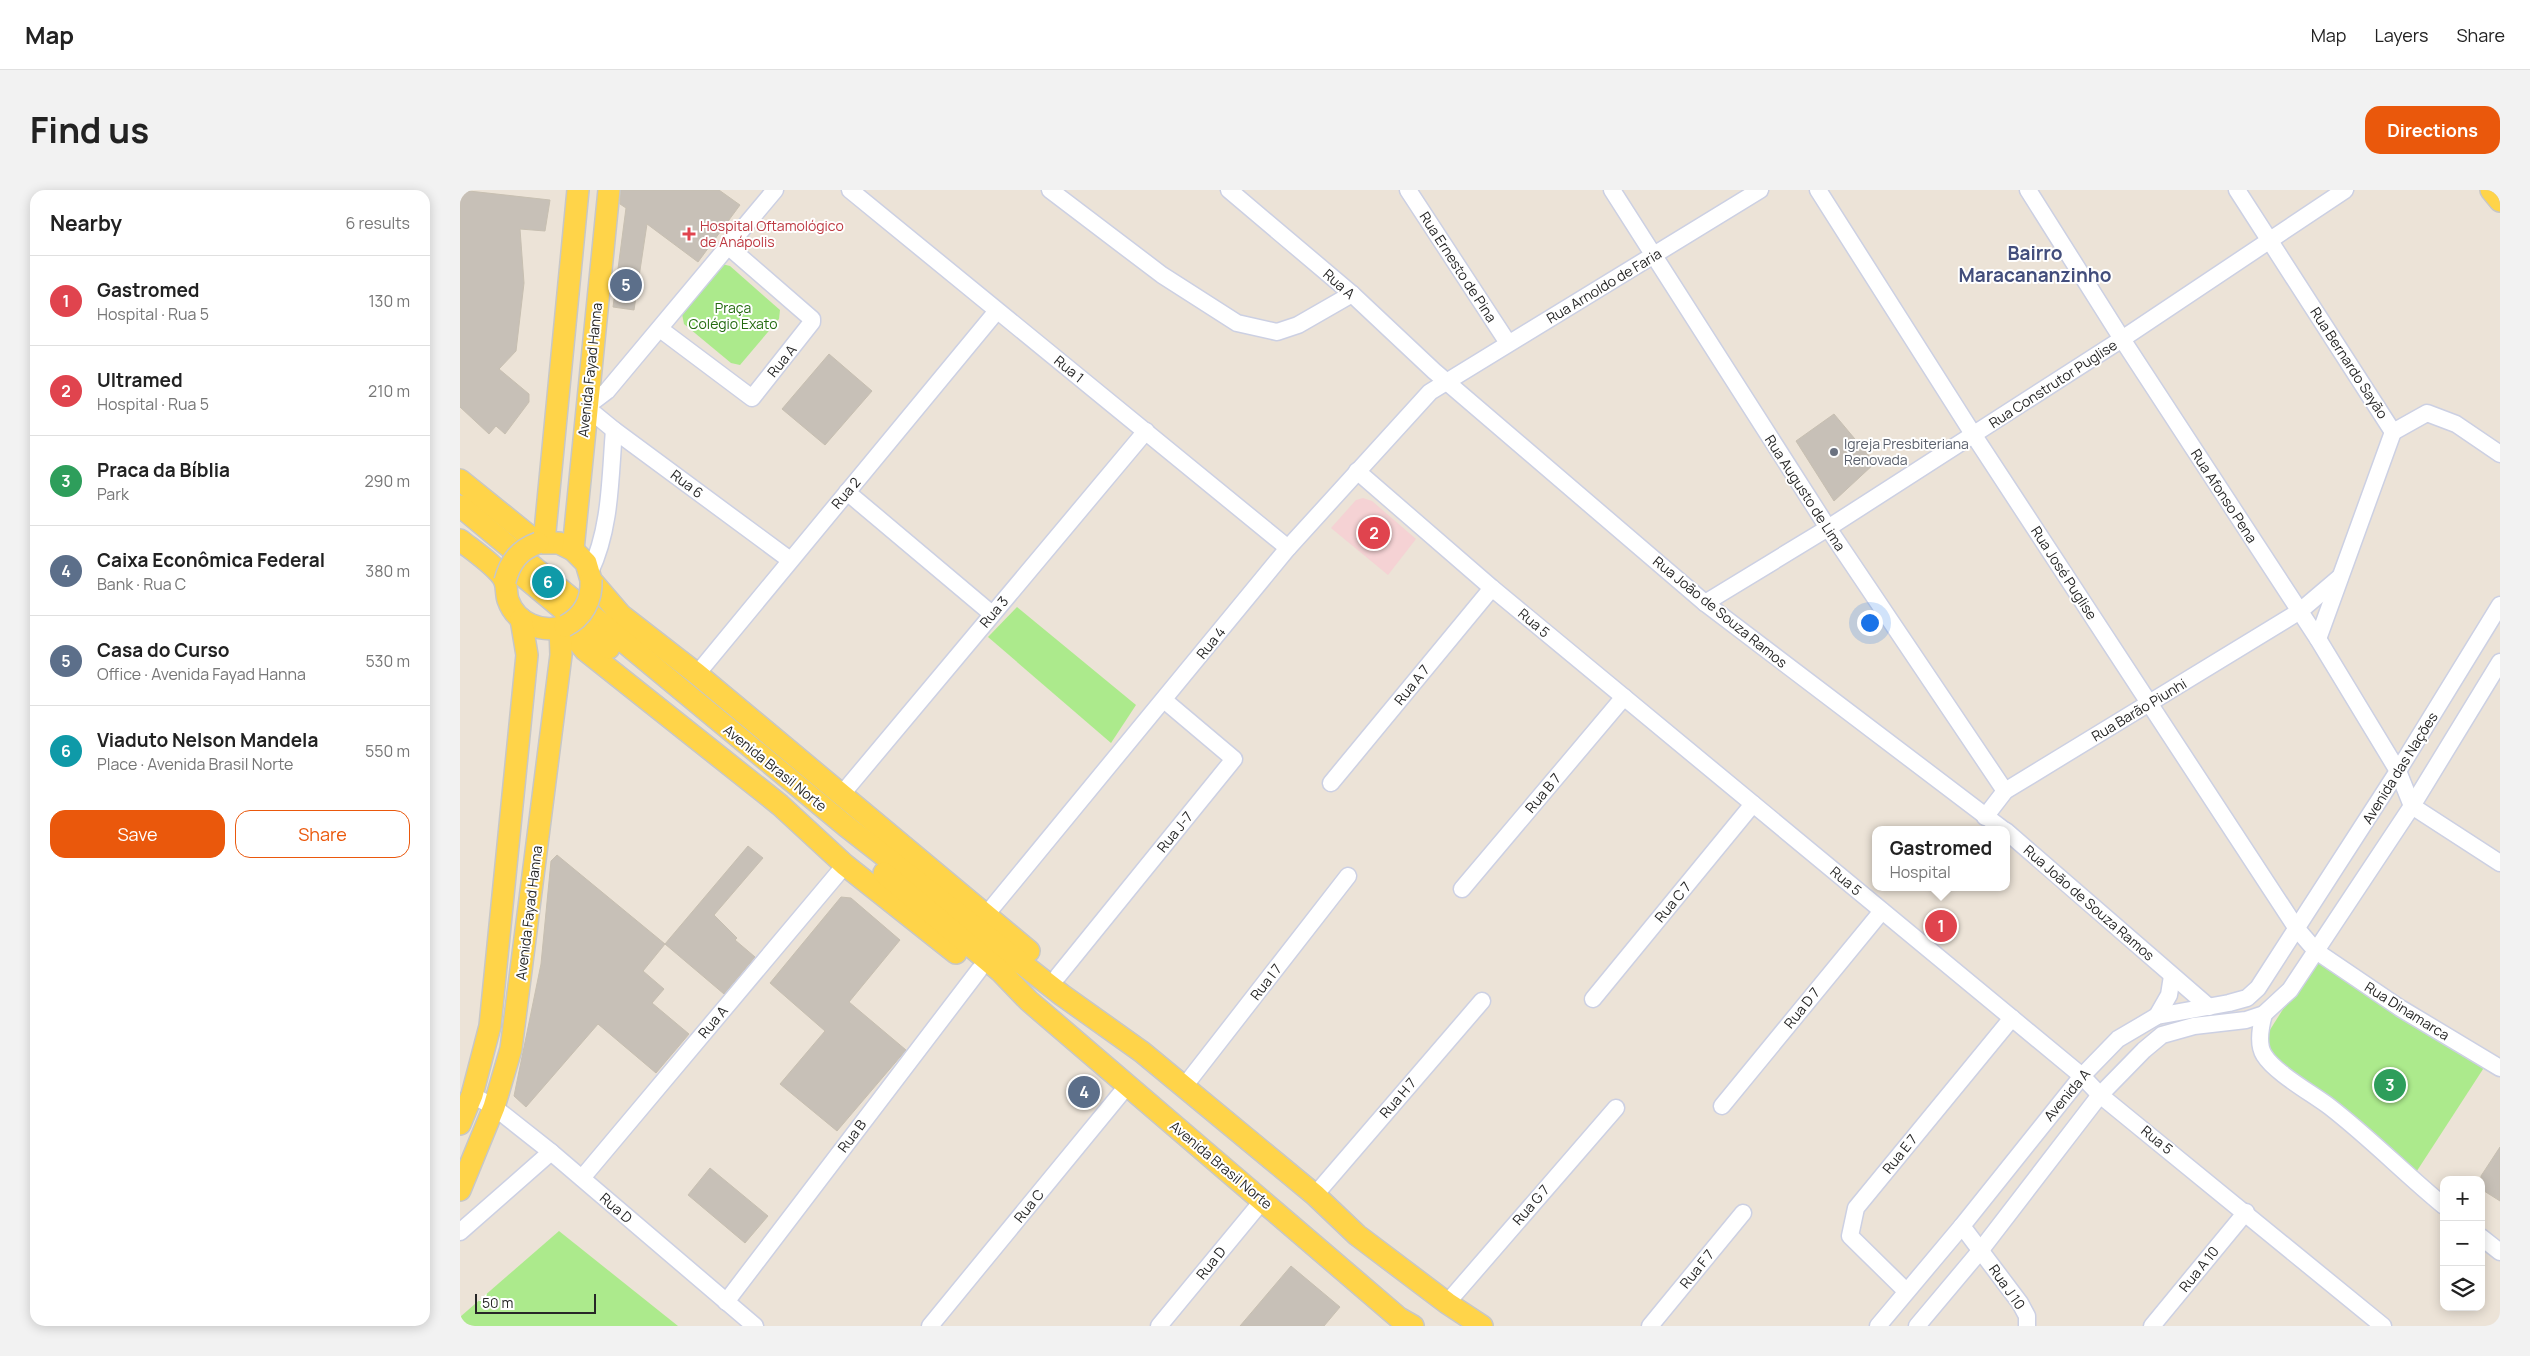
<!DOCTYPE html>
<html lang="en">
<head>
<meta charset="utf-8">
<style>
	:root { --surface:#fff; --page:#f2f2f2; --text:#222; --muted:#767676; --line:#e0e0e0; --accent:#ea580c }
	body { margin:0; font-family:Manrope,sans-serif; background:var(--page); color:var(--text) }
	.controls { position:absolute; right:15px; bottom:15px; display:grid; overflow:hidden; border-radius:10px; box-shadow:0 2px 12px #0003 }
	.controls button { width:45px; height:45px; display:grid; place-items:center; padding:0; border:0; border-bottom:1px solid var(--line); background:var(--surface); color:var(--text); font:25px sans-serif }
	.scale { position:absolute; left:15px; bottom:12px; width:121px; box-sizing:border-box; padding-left:5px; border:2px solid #272727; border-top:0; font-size:14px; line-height:18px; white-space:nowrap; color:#272727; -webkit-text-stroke:4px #fff; paint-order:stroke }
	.you { position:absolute; left:1409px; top:432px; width:18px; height:18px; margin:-12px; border:4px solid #fff; border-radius:50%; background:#1a73e8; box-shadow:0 0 0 8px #1a73e833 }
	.badge { display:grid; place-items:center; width:32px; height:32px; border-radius:50%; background:var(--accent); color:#fff; font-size:16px; font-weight:700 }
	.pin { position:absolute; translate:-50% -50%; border:2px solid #fff; box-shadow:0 1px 5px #0006 }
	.popup { position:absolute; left:1412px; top:636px; width:138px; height:65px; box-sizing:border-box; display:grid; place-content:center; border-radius:10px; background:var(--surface); filter:drop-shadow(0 1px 4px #0005); font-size:16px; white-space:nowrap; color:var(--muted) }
	.popup b { font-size:19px; color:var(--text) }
	.popup::after { content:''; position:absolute; left:50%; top:100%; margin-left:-10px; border:10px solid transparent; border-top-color:var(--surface) }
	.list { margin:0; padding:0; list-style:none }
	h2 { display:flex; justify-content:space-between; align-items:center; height:65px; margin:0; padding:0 20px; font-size:21px }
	h2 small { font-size:16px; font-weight:400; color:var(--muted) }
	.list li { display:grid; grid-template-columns:32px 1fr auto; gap:15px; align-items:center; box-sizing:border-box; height:90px; padding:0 20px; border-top:1px solid var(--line) }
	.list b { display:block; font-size:19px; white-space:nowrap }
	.list p { margin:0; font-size:16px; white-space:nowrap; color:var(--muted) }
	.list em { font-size:16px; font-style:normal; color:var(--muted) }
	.actions { display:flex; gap:10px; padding:15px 20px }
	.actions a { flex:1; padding:11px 0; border:1px solid var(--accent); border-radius:15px; text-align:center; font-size:18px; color:var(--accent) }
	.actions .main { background:var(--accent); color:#fff }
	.icon { flex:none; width:28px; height:28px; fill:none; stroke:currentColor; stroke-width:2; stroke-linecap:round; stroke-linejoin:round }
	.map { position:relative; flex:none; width:2040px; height:1136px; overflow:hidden; border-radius:15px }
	header { display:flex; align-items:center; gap:30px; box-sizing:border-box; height:70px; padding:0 25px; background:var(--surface); border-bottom:1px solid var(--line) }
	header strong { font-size:24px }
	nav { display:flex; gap:28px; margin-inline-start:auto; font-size:18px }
	.intro { display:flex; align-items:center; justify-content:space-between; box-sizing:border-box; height:120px; padding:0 30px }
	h1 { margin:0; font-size:35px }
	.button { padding:12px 22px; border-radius:15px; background:var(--accent); color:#fff; font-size:18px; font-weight:700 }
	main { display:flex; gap:30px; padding:0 30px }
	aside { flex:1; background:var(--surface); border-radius:15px; box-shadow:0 2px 12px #0003 }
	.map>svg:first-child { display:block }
	.medical { fill:#f5d2d4 }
	.green { fill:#acea8c }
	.building { fill:#c7c0b7; stroke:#c7bfb1 }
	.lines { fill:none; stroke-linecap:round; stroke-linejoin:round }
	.minor-casing { stroke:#ccd0e3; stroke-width:19 }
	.major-casing { stroke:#c7c7c7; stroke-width:24 }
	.minor { stroke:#fff; stroke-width:16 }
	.major { stroke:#ffd449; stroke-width:21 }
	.major-bridge-casing { stroke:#c7c7c7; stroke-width:24; stroke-linecap:butt }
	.major-bridge { stroke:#ffd449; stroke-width:21 }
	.health-dot { fill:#e0444e; stroke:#fff; stroke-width:2 }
	.worship-dot { fill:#6b7280; stroke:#fff; stroke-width:2 }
	.labels { text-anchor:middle; stroke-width:4; stroke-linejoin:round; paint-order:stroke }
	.health-label { font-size:14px; fill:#be3a42; stroke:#fff; text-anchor:start }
	.street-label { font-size:14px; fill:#272727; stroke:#fff }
	.park-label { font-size:14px; fill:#246b11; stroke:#fff }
	.worship-label { font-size:14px; fill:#5b616d; stroke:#fff; text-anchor:start }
	.district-label { font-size:19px; font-weight:bold; fill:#434e7c; stroke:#fff }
</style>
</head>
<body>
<header>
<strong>Map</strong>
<nav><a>Map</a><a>Layers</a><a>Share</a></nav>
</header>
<div class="intro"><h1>Find us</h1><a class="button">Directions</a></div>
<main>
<aside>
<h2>Nearby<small>6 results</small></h2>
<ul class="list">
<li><span class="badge" style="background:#e0444e">1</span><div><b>Gastromed</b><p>Hospital · Rua 5</p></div><em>130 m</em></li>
<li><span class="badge" style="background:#e0444e">2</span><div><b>Ultramed</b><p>Hospital · Rua 5</p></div><em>210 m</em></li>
<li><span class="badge" style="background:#2e9e5b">3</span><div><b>Praca da Bíblia</b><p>Park</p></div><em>290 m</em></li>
<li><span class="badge" style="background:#5c6f8a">4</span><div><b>Caixa Econômica Federal</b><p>Bank · Rua C</p></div><em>380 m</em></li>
<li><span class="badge" style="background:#5c6f8a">5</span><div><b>Casa do Curso</b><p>Office · Avenida Fayad Hanna</p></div><em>530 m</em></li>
<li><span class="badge" style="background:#0f9aa8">6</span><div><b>Viaduto Nelson Mandela</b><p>Place · Avenida Brasil Norte</p></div><em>550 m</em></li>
</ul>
<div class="actions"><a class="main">Save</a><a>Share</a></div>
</aside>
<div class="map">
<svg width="2040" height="1136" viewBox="0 0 2040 1136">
	<rect width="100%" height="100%" fill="#ece3d7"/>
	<path class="medical" d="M903,308L912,311L956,349L928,385L871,338L896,310Z"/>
	<g class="green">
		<path d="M262,74L270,76L320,120L319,129L280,175L271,173L224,134L222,124Z"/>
		<path d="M557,417L676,515L651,553L528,447Z"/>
		<path d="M1856,767L2027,873L1953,987L1801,854Z"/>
		<path d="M99,1041L218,1136H0V1127Z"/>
	</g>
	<g class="building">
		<path d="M0,0L90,10L85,41L60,39L64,93L56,161L39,179L69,204V212L45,244L36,236L29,244L0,217Z"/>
		<path d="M161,0H259L280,15L238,72L187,34L174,120L153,117L166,18L160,14Z"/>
		<path d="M369,164L412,201L365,255L322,219Z"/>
		<path d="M1374,224L1415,273L1374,311L1336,251Z"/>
		<path d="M288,656L303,668L254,725L277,748L275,750L295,767L264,804L205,754Z"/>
		<path d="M97,665L205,754L183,781L204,799L192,813L229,844L196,883L138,834L66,917L54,906L81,774L91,671Z"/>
		<path d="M381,707L391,708L440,750L389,812L446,860L377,941L320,894L365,841L310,793Z"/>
		<path d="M2040,957V1011L2021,999V986Z"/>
		<path d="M250,978L308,1026L285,1053L228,1005Z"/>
		<path d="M831,1076L880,1117L864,1136H780Z"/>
	</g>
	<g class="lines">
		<defs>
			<g id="minor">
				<path d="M315,0L147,201L126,217L154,240L330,370"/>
				<path d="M390,0L828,358"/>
				<path d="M590,0L702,85L777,133L817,142L838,135L892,104"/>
				<path d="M769,0L892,104L974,181L1245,413L1544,640"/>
				<path d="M948,0L1048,153"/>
				<path d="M1152,0L1368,338L1545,601"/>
				<path d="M1358,0L1513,244L1837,739L1856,761L1940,818L2040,878"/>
				<path d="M1568,0L1662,149L1858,449L1938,581L1952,616L2040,673"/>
				<path d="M1777,0L1933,242L1858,449"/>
				<path d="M200,139L292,208L352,132V129L269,57"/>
				<path d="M1933,242L1967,223L1996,234L2040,264"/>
				<path d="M897,281L1032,398L1622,886L1640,905L1923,1136"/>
				<path d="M387,302L532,424"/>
				<path d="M130,382C151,338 150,288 154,240"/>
				<path d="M1245,413L1368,338L1662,149L1885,0"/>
				<path d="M237,484L536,122"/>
				<path d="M871,593L1032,398"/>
				<path d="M382,604L686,241"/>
				<path d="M1525,627L1545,601L1840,421L1880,387"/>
				<path d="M1546,641L1749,817"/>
				<path d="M1002,699L1164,507"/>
				<path d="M526,725L828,358L970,202L1300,0"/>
				<path d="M598,786L774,569L704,510"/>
				<path d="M1133,809L1293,614"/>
				<path d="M1804,824C1801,835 1797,854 1804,865C1815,883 1853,904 1870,917C1910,948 1945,984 1984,1016"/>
				<path d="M1697,826L1709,805L1712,786"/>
				<path d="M723,898L888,686"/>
				<path d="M12,905L34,917L91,962L295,1136"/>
				<path d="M1262,916L1422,721"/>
				<path d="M122,988L385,675"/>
				<path d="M855,1005L1022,811"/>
				<path d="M1502,1036L1560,1113L1567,1126V1136"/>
				<path d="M0,1042L91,962"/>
				<path d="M2021,1047L2040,1062"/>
				<path d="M1446,1101L1390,1046L1396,1018L1552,828"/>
				<path d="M266,1112L519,780"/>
				<path d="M987,1113L1156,918"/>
				<path d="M470,1136L667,896"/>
				<path d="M699,1136L803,1010"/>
				<path d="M1190,1136L1283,1023"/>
				<path d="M1418,1136L1502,1036L1622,886L1658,849L1697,826L1769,813L1787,808L1798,798L1938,581L2040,415"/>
				<path d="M1457,1136L1520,1061L1640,905L1684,860L1702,845L1734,836L1786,830L1804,824L1830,800L1952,616L2040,472"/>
				<path d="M1692,1136L1786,1022"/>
			</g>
			<g id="major">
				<path d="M2031,0L2040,11"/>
				<path d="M0,290L78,353H99L113,360L126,373L131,390L161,425L237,484L569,761"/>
				<path d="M0,316L386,636L602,805L682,862L855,1005L897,1045L987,1113L1022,1136"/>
				<path d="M0,350C11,359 41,379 45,392C47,397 46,404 48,410C56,433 82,444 105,436L125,460L320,615L385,675L496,763"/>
				<path d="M84,352L118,0"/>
				<path d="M113,360L149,0"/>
				<path d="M63,386L149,458"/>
				<path d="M424,683L540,781L569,811L939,1128L953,1136"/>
				<path d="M0,934L12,905L30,836L67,465L61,429"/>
				<path d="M0,1000L34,917L51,859L101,465L100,437"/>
			</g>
		</defs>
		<use href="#minor" class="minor-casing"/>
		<use href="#major" class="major-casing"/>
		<use href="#minor" class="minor"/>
		<use href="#major" class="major"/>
		<defs>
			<g id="major-bridge">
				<path d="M45,391C50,372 59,360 78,353"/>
				<path d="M105,436C123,427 132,410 131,390"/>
			</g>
		</defs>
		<use href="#major-bridge" class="major-bridge-casing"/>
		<use href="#major-bridge" class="major-bridge"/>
	</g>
	<path class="health-dot" d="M226.5 36.5h5v5h5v5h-5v5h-5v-5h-5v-5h5z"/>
	<circle class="worship-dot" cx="1374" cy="262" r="5"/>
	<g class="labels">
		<g class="health-label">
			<text x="240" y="41">Hospital Oftamológico<tspan x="240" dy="16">de Anápolis</tspan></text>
		</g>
		<g class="street-label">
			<text transform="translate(998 77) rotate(57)" y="5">Rua Ernesto de Pina</text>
			<text transform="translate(879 94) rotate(41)" y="5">Rua A</text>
			<text transform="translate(1144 96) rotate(-31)" y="5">Rua Arnoldo de Faria</text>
			<text transform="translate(322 171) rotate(-51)" y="5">Rua A</text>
			<text transform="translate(1889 173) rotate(57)" y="5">Rua Bernardo Sayão</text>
			<text transform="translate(609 179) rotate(39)" y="5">Rua 1</text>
			<text transform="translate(130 180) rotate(-84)" y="5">Avenida Fayad Hanna</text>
			<text transform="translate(1593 194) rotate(-33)" y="5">Rua Construtor Puglise</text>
			<text transform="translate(227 294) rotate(37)" y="5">Rua 6</text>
			<text transform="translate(386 303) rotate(-50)" y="5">Rua 2</text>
			<text transform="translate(1345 303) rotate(57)" y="5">Rua Augusto de Lima</text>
			<text transform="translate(1764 306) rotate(57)" y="5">Rua Afonso Pena</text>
			<text transform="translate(1604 383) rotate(57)" y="5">Rua José Puglise</text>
			<text transform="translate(534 422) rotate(-50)" y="5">Rua 3</text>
			<text transform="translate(1260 422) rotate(39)" y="5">Rua João de Souza Ramos</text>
			<text transform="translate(1074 433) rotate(40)" y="5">Rua 5</text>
			<text transform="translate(751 453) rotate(-51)" y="5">Rua 4</text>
			<text transform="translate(952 495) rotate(-51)" y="5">Rua A 7</text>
			<text transform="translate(1679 520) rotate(-31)" y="5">Rua Barão Piunhi</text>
			<text transform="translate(315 578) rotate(39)" y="5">Avenida Brasil Norte</text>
			<text transform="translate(1940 578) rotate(-58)" y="5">Avenida das Nações</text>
			<text transform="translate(1083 603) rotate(-50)" y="5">Rua B 7</text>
			<text transform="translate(715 642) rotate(-51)" y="5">Rua J-7</text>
			<text transform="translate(1386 691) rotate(40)" y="5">Rua 5</text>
			<text transform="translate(1213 712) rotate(-50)" y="5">Rua C 7</text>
			<text transform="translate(1629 713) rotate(41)" y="5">Rua João de Souza Ramos</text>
			<text transform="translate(69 723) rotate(-83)" y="5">Avenida Fayad Hanna</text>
			<text transform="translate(806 792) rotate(-52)" y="5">Rua I 7</text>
			<text transform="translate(1342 818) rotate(-51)" y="5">Rua D 7</text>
			<text transform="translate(1947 821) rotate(32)" y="5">Rua Dinamarca</text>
			<text transform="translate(253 832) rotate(-50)" y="5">Rua A</text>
			<text transform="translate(1607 905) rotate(-50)" y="5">Avenida A</text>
			<text transform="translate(938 908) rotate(-49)" y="5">Rua H 7</text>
			<text transform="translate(392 946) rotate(-53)" y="5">Rua B</text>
			<text transform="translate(1697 950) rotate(39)" y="5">Rua 5</text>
			<text transform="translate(1440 964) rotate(-51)" y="5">Rua E 7</text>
			<text transform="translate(761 975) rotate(40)" y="5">Avenida Brasil Norte</text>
			<text transform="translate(1071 1015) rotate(-49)" y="5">Rua G 7</text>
			<text transform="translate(569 1016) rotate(-51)" y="5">Rua C</text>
			<text transform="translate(156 1018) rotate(41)" y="5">Rua D</text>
			<text transform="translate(751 1073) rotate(-51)" y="5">Rua D</text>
			<text transform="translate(1237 1079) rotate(-51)" y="5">Rua F 7</text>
			<text transform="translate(1739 1079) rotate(-51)" y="5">Rua A 10</text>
			<text transform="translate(1547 1097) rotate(55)" y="5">Rua J 10</text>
		</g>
		<g class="park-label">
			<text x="273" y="123">Praça<tspan x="273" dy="16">Colégio Exato</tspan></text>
		</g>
		<g class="worship-label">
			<text x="1384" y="259">Igreja Presbiteriana<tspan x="1384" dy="16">Renovada</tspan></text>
		</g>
		<g class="district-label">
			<text x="1575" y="70">Bairro<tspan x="1575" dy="22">Maracananzinho</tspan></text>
		</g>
	</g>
</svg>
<div class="controls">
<button>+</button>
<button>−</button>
<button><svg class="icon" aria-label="layers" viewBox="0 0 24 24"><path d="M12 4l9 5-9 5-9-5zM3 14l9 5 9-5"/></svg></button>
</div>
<div class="scale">50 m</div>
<div class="you"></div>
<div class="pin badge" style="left:1481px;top:736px;background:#e0444e">1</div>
<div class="popup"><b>Gastromed</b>Hospital</div>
<div class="pin badge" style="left:914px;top:343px;background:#e0444e">2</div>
<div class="pin badge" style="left:1930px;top:895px;background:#2e9e5b">3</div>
<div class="pin badge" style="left:624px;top:902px;background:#5c6f8a">4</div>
<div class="pin badge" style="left:166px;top:95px;background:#5c6f8a">5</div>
<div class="pin badge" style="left:88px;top:392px;background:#0f9aa8">6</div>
</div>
</main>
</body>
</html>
